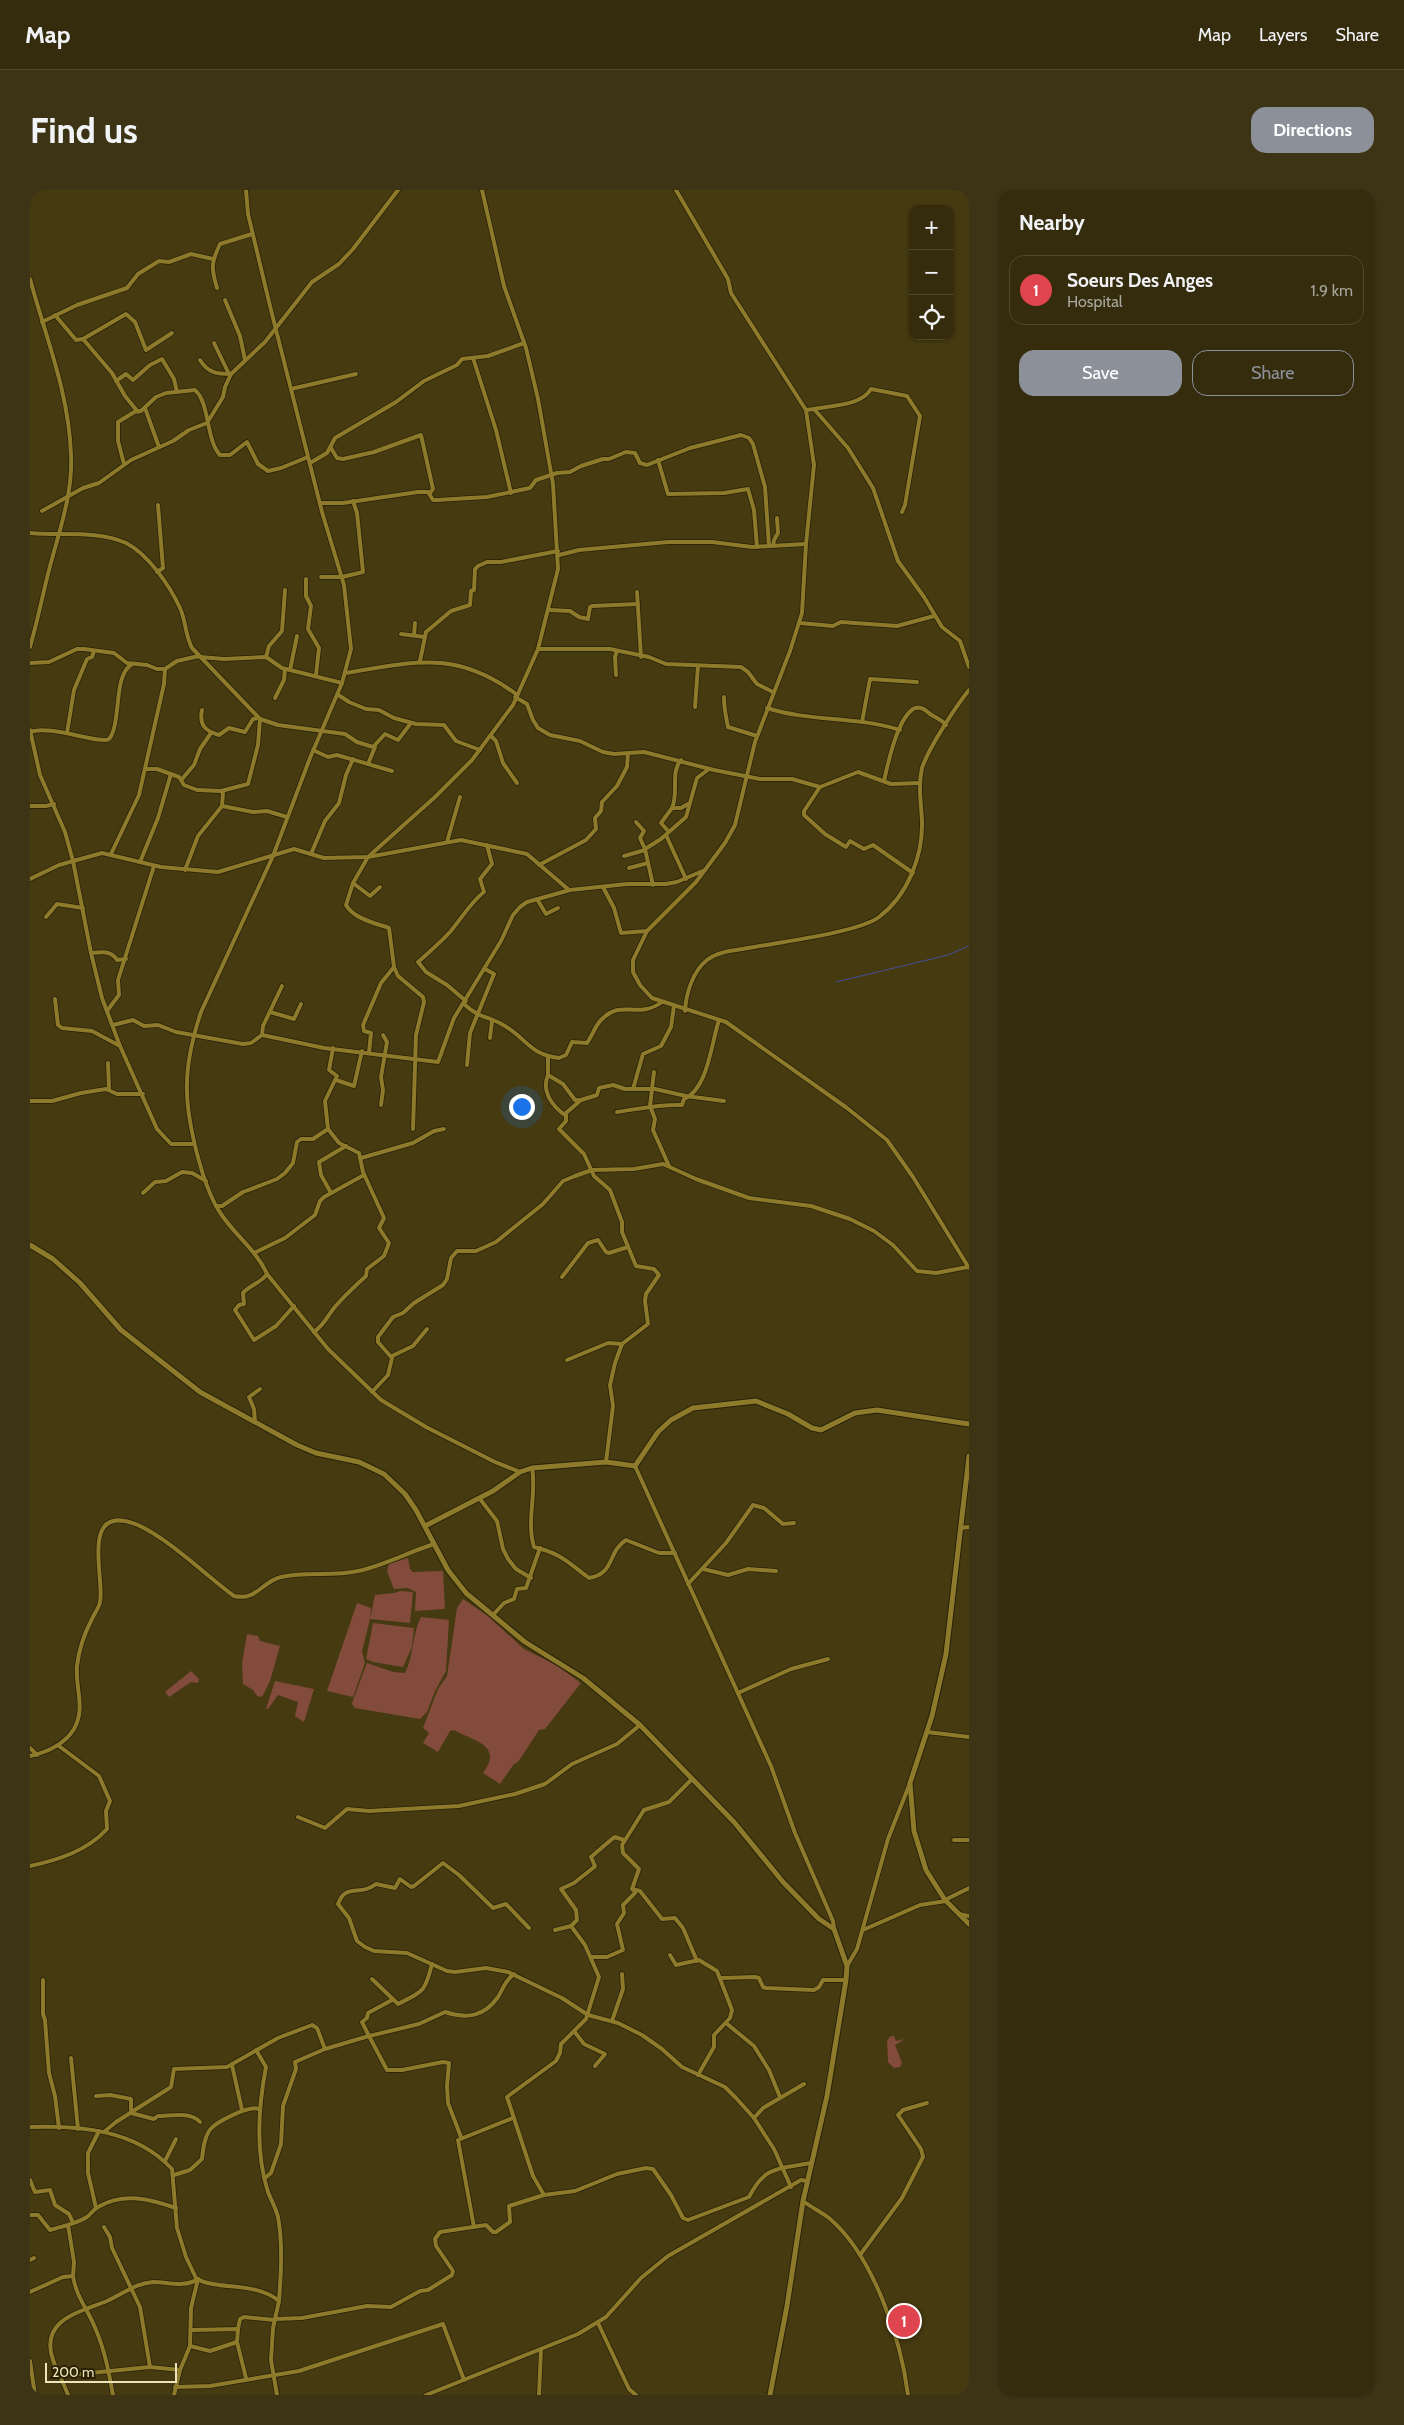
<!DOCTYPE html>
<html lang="en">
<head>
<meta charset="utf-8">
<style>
	:root { --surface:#342c0c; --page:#3c3415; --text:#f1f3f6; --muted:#a9a79d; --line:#4e482d; --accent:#8c9099 }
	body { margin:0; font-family:Cabin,sans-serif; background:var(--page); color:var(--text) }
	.controls { position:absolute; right:15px; top:15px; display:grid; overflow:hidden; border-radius:10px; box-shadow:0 1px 4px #0004 }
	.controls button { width:45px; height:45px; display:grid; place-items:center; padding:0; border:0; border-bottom:1px solid var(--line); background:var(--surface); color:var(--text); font:25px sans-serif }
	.scale { position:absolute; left:15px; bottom:12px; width:132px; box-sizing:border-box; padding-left:5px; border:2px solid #ede3bd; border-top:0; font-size:14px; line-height:18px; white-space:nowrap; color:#ede3bd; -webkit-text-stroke:4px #292101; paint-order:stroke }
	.you { position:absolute; left:491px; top:916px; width:18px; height:18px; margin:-12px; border:4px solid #fff; border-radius:50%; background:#1a73e8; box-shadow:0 0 0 8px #1a73e833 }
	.badge { display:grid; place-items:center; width:32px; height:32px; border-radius:50%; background:var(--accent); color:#fff; font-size:16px; font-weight:700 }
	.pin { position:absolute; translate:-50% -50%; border:2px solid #fff; box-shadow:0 1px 5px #0006 }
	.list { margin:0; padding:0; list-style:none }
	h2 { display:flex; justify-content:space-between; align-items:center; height:65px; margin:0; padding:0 20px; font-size:21px }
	h2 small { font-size:16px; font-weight:400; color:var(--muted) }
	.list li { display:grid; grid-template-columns:32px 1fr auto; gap:15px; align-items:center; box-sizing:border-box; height:70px; margin:0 10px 10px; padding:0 10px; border:1px solid var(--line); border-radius:15px }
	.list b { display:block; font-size:19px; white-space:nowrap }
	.list p { margin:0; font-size:16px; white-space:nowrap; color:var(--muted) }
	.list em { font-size:16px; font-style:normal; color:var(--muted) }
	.actions { display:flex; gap:10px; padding:15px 20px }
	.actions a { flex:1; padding:11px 0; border:1px solid var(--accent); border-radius:15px; text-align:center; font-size:18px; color:var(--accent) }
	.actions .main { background:var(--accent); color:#fff }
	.icon { flex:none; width:28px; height:28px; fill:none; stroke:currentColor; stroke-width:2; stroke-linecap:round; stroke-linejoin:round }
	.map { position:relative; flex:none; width:939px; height:2205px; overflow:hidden; border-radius:15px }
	header { display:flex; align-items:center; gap:30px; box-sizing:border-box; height:70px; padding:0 25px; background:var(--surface); border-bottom:1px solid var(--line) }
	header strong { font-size:24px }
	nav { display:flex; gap:28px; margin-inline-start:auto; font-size:18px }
	.intro { display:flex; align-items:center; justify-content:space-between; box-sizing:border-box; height:120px; padding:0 30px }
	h1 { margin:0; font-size:35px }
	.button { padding:12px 22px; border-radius:15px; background:var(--accent); color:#fff; font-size:18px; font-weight:700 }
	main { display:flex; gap:30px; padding:0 30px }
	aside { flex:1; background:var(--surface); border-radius:15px; box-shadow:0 1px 4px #0004 }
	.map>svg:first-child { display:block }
	.green { fill:#834b3c }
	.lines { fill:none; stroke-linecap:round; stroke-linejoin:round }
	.stream { stroke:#46509c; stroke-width:1 }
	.minor-casing { stroke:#282209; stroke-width:5.5 }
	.tertiary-casing { stroke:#282209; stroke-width:7 }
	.minor { stroke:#8e7a2b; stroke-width:4 }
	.tertiary { stroke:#8e7a2b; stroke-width:5 }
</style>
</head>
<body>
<header>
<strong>Map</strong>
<nav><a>Map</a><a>Layers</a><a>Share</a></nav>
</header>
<div class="intro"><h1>Find us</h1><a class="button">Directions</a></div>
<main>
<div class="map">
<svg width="939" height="2205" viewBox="0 0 939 2205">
	<rect width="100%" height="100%" fill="#453a10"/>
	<g class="green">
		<path d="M378,1368L380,1379L383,1382L413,1381L415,1419L385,1421L386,1402L378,1398L364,1399L357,1381L359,1374Z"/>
		<path d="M370,1401L383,1402L380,1433L340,1429L332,1461L335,1473L323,1507L297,1501L327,1413L341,1418L340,1429L345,1405L364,1403Z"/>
		<path d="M433,1409L458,1426L494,1459L526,1475L551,1493L515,1539L509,1540L488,1572L484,1574L470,1594L453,1583C474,1555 443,1551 424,1540L420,1541L408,1562L393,1553L399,1543L393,1538L408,1499L417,1486L427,1418Z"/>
		<path d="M391,1427L419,1430L416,1481L405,1501L397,1522L390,1529L325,1518L322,1514L323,1510L337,1473L363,1482L375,1483C384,1465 382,1444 391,1427Z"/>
		<path d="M343,1433L384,1438L382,1457L373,1477L343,1472L336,1469Z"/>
		<path d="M217,1444L228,1446L230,1451L250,1456L240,1491L232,1507L227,1506L223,1500L213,1494L212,1473Z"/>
		<path d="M161,1481L169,1489L168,1493L161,1492L139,1507L135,1502Z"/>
		<path d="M245,1491L284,1499L274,1532L265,1526L268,1512L248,1505L238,1519H236Z"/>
		<path d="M861,1846H864L866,1851L875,1849L865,1855L872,1873L870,1877L864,1878L858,1872L857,1850Z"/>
	</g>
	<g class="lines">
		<g class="stream">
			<path d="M939,0V1"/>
			<path d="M806,792L918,765L939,756"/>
		</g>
		<defs>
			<g id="minor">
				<path d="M216,0L218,24L240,116L292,322L314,395L321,459L312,493L280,568L243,666L171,822C152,879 153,913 169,971C174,989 180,1008 191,1024C205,1045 227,1061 237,1084L298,1159L351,1210L396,1237L465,1272L490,1282"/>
				<path d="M646,0L698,89L701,103L776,220L784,275L776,354L772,423L760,461L725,552L705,635L695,653L666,692L617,741L603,770V782L610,795L622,808L696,832L817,918L857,950L883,987L939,1078"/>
				<path d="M0,89C16,148 39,203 41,265C43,306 28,344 18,384C12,408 7,433 0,457"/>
				<path d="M187,98C181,78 181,73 190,54L222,44"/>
				<path d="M195,110L210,146L215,170"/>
				<path d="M25,125L46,150L53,149L82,183L95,206L108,222"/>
				<path d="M12,132L47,115L97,98L108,84L129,71L139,72L161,64L183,69"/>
				<path d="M53,149L96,124L105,132L116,160L142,143"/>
				<path d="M184,153L199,184"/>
				<path d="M443,168L466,240L481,303"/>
				<path d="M170,170C178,183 187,184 201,184"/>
				<path d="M86,191L96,184L103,190L120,175L132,169L144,189L147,202"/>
				<path d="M261,199L326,184"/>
				<path d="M115,218L129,257"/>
				<path d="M784,219C802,215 831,216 841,199L877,206L890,226L875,315L872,322"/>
				<path d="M776,220L784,219L818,258L843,298L868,371L894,407L912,437L930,451L939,477"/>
				<path d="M301,258L307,268L313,269L344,262L391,245L403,299L400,303"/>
				<path d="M628,270L638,304L694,303L718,299L724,320L727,357"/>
				<path d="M280,273L297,263L305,248L366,212L394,191L427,175L432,169L458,166L494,153"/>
				<path d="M94,274L88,251V232L106,221H111L126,207L136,203L165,200C180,213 176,251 190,265H200L217,252L228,274L238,281L251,278L278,267"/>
				<path d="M290,313H313L388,302H398L403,310H407L457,307L500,298L506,290L527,283L540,282L551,276L573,269H579L596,262L605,263L610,273L617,275L660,258L711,245L719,248L723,254L735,297L739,356"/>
				<path d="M12,321L53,298L69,293L101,270L143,251L159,240L177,233L193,207L195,197L201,184L235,152L282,92L309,74L323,59L368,0"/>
				<path d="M0,343C30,346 68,340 96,353C118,364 140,396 150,418C156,431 155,445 162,458L230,529L248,535L315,544L327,552L343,557L355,544L368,550L381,533"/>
				<path d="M743,356L744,350L748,343L747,328"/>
				<path d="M529,365L549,360L638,352H682L722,357L776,354"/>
				<path d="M127,382L133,378L128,315"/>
				<path d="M291,387H312L333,382L327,323L323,311"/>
				<path d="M276,389V406L281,416L278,439L289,458L286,485"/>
				<path d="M607,402L611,467"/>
				<path d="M519,420L540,421L549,427L558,429L560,417L562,416L608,414"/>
				<path d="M770,433L803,436L811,432L867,436L904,426"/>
				<path d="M371,444L395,447"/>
				<path d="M384,445L385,433"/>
				<path d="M508,459H580L619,467L636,474L711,477L718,482L727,494L743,502"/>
				<path d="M170,467L194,469L236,467L252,478L312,493"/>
				<path d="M236,467L239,456L252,441L255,400"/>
				<path d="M390,471L396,442L421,421L440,415L441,401L444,400L445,379L448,376L457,372H471L528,361"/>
				<path d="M0,473L19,472L47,459H54L84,463L97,473L117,475L127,479H135L147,471L169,466"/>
				<path d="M260,480L267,446"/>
				<path d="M315,483C384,472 425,459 486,504"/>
				<path d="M586,485L585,467L587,461"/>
				<path d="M307,504L319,512L336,519L349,520L364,528L386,534L414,535L426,551L450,560"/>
				<path d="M485,507L497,514L503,530L508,538L520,545L550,551L573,562L584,564L614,562L684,580L730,589H762L790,597L828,582L861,594L890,593"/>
				<path d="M694,507C694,519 696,527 698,537L727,546"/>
				<path d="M245,508L254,490L255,479"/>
				<path d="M665,517L668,476"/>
				<path d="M737,518C780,532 827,526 870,540"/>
				<path d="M172,520C169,535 175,541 189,545L199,538L215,542L223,529L228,528"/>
				<path d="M832,532L840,489L887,492"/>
				<path d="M0,540L10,585L35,642L43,671L61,763L72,808L90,856L127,939L141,954H164"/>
				<path d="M0,542C18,534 72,555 79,549C85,543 86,528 87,520C89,505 89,482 102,474"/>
				<path d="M37,543L44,500L57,469L62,467L64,461"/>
				<path d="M461,546L466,551L473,573L487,593"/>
				<path d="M283,560L298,567L307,565L362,581"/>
				<path d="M338,574L345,557"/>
				<path d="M116,579H127L149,587L154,595L167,600L191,601L193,603L192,616L223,622L237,621L257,627"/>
				<path d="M152,589L164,575L170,559L181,543"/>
				<path d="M854,591C858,573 867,530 883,519C890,515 896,520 900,524C906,528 911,529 916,535"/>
				<path d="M790,597L774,621V625L795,644L816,657L820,651L834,659L843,655L883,683"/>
				<path d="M191,601L218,594L228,555L230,529"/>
				<path d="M0,616H16L24,614"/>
				<path d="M642,618C649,603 640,582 651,570"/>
				<path d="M606,632L614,641L610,648L615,659"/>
				<path d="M639,642L631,633L642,618H651L658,614"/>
				<path d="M636,645L656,689"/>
				<path d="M417,652L430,607"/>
				<path d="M81,664L109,605L134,494L135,479"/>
				<path d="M281,664L295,631L309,613L316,585L323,569"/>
				<path d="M594,666L615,660"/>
				<path d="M110,672L128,628L141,584"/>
				<path d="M509,675L556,650L566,639L565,628L571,621L572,612L587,596L597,577L598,563"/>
				<path d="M599,678L618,673"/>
				<path d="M155,680L168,646L192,616"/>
				<path d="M0,689L29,675L72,663L131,677L188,682L264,659L294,668L338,667L405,607L442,570L483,515L508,459L528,379L523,294L508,209L496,158L474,96L452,0"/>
				<path d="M323,693L340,706L350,697"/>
				<path d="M623,695L615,659L631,649L656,627L667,588L679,579"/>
				<path d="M573,697L584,718L591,743L617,741"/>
				<path d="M507,709L516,724L528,718"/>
				<path d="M16,727L27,714L53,718"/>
				<path d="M61,763C70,762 81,760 87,770L96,769"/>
				<path d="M364,777L368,786L393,807L394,812L386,845L383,939"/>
				<path d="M25,809L28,835L32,838L62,841L90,856"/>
				<path d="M436,811L417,795L396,782L388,772C399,762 410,753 420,742C431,729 441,712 454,702L450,689L462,674L457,655"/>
				<path d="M434,814C450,829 459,826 475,836C497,849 499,864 529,868L536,865L542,852L557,853C562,846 565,836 571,830C592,808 607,830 632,812"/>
				<path d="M77,821L89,805L88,790L124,676"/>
				<path d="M655,821C656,803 663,781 677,770C687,762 701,761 713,759C743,753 828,743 849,727C878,705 893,666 892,631C891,613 888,595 892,578C898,559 926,516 939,500"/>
				<path d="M240,822L264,829L271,814"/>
				<path d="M83,835L103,830L114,836L128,835L146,842L213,854L221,853L232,845L294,858L408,872L424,828L471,751L483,725L490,717L497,712L540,700L597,694H636L647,692L675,680"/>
				<path d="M232,845L233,836L252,796"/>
				<path d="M460,848L462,831"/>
				<path d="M339,863L341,843L334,841L333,835L351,793L364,777L359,738C345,733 324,729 316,715L323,693L338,667L431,650L497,664L539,700"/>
				<path d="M518,866V885L533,894L545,910H551"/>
				<path d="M78,873L79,899"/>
				<path d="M437,875L440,843L464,784L455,779"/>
				<path d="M624,882L620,916L625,929L623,940L639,976"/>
				<path d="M518,885C511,901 522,916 535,925"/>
				<path d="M306,890L324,896L332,861"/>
				<path d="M603,899L613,864L631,856L641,837L644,816"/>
				<path d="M0,911H22L51,903L76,899L87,904H113"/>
				<path d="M351,915L353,900L351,887L357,852L353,845"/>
				<path d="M587,922C609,919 629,914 652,915L654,909C678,899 681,854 689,830"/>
				<path d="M331,968L383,953L404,941L414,939"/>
				<path d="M113,1003L125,992L136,991L152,982L162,983L176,991"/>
				<path d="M301,1003L291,985L289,972L316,956"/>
				<path d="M186,1016H192L213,1002L247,989L255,983L263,973L267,952L271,949H283L298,939"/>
				<path d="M224,1063L255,1048L285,1025L290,1011L294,1007L334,985"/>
				<path d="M237,1084C231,1093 220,1095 213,1103L214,1114L209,1115L205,1120L224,1150L246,1136L264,1116"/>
				<path d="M532,1087L558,1053L568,1050L576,1062L579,1063L598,1057"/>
				<path d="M284,1142C294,1135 297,1127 304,1118C314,1106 325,1096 336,1086L337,1079L354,1066L359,1053L349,1038L354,1028L333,982L329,963L309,953L298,939L295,911L307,886L299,880L303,858"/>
				<path d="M362,1166L383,1156L397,1139"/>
				<path d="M537,1170L578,1153L592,1154"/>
				<path d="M342,1202L358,1185L362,1168L348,1152V1147L363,1127L373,1123L384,1113L413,1095L417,1089L421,1068L427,1061H446L466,1052L513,1014L533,991L545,986L562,980L604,979L633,974L666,989L719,1008L781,1016L820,1029L844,1041L863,1055L887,1081L906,1083L938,1077"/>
				<path d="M225,1232L224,1219L219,1207L230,1199"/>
				<path d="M576,1272L583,1216L580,1195L585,1173L592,1154L618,1134L615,1111L616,1104L629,1085L624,1079L606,1076L592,1042V1032L580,1000L564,986L554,964L529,939L536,931V923L551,910L567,905L569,898L583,895L595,899H625L656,906L694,911"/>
				<path d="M605,1276L741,1576L765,1643L803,1731L804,1739"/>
				<path d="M502,1278C507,1304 496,1330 504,1357C532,1364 536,1371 559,1388C586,1383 577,1362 596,1350L629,1363H645"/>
				<path d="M450,1309L467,1331L473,1359L478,1369L486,1379L501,1388"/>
				<path d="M931,1338L939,1337"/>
				<path d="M673,1379L698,1385L718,1379L746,1381"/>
				<path d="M658,1394L696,1353L723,1315L734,1318L753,1334L764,1333"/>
				<path d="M463,1425L474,1413L484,1409L487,1399L496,1398L510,1358"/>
				<path d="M708,1503L761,1479L798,1469"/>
				<path d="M897,1542L939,1547"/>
				<path d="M0,1558L7,1565"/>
				<path d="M0,1566C18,1562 34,1555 44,1539C56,1518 45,1498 47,1476C49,1459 54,1444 62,1429C64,1424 69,1418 70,1412C75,1392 52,1323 95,1331C126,1336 176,1386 204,1406C227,1411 231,1392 251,1387C276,1381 303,1387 328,1381C352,1376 379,1362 404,1354"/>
				<path d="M662,1589L639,1612L614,1620L592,1655L593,1663L609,1679L602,1699L610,1701L632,1729L645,1728L653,1738L667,1771"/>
				<path d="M268,1627L295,1638L317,1619L339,1621L429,1616L485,1604L515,1594L542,1574L587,1554L610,1535"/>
				<path d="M924,1650H939"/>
				<path d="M0,1676C28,1670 57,1661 77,1639L76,1621L80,1611L69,1586L29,1556"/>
				<path d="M915,1710L939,1698"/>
				<path d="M929,1724L939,1726"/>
				<path d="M541,1736L547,1730L546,1720L531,1699L544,1693L563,1678L565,1676L561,1667L582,1649L585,1647L594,1650"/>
				<path d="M499,1738L476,1714L463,1718L429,1685L413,1673L384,1696L381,1697L370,1689L365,1698L346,1694C330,1707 316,1692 308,1714L319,1728L327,1751L335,1757L344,1761L377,1763L417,1781L425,1782L456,1778L478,1782L532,1808L558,1825L588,1833L612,1845L632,1859L652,1877L695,1897L706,1908L724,1928L744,1959L761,1997"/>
				<path d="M833,1740L890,1715L916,1711"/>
				<path d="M640,1765L646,1775L669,1770L687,1781L702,1820L700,1828L684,1845V1857L668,1885"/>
				<path d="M561,1767H577L593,1760L587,1734L594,1723L593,1715L605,1703L604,1700"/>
				<path d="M817,1776L827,1759L858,1649L880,1593"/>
				<path d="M692,1788L725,1787L729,1788L733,1797L736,1798L784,1800L789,1797L793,1790H816"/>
				<path d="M342,1789L368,1814C394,1801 395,1802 402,1774"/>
				<path d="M13,1790V1824L15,1830L19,1883L25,1906L29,1938"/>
				<path d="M362,1810L338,1823L337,1828L332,1832L339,1846L389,1834L415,1822C437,1829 454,1827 468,1807C473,1799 475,1790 484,1784"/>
				<path d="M582,1831L593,1799L592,1784"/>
				<path d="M696,1833L724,1856L739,1880L750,1907"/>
				<path d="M544,1841L554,1854L575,1864L565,1876"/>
				<path d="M226,1860L236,1877C228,1918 225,1961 238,2002C241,2010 246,2018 248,2027C253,2054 251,2084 249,2111"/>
				<path d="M41,1868L48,1939"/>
				<path d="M202,1875L212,1920"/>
				<path d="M66,1906L80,1905L101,1909V1923L124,1929L128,1926C141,1926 160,1921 170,1932"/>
				<path d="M724,1928L733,1918L774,1894"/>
				<path d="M0,1937C50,1935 106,1940 142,1979L147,2038L156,2067L166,2088C185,2101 226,2091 249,2111L243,2138L241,2170L247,2205"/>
				<path d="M75,1941L86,1932L141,1897L144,1879L197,1877L248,1848L282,1835L287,1838L295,1859L339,1846L357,1880H372L413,1872L419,1873L417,1896L418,1913L431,1947"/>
				<path d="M135,1971L146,1949"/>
				<path d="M144,1985L160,1980L172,1969C173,1959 174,1949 179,1941C185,1932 219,1915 229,1919"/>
				<path d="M235,1988L241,1983L251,1954L253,1916L266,1879L265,1872L295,1859"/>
				<path d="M0,1990L5,2002L20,2000L25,2015L39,2024L43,2033"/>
				<path d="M514,2005L503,1986L477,1907L526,1871L530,1863L531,1854L556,1829L569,1787L555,1755L541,1736L525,1740"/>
				<path d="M773,2011C781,2017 791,2022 799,2028C843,2065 871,2149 878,2205"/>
				<path d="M66,2018L58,1983V1963L69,1941"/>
				<path d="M0,2025H8L20,2040C33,2036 46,2034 57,2027C61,2024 63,2020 68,2017C94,2002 120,2009 146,2018"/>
				<path d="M38,2035L44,2072L43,2086"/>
				<path d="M74,2037L80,2047L82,2058L110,2117L120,2177"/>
				<path d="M444,2037L428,1950L483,1928"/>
				<path d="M830,2065L872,2008L893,1967L891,1959L868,1925L873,1920L897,1913"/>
				<path d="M0,2070L4,2068"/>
				<path d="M0,2102L33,2087L43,2086C46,2107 59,2121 66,2140C75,2161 79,2183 83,2205"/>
				<path d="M245,2129L272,2128L337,2116L361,2117L390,2101L398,2100L422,2085L423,2081L406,2056L405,2049L410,2042L456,2035L463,2042H466L480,2032L479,2016L514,2005L545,2001L587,1984L616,1978L623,1979L641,2005L653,2028L658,2030L719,2007C735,1975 749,1979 781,1973"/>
				<path d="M568,2133L599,2199L606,2205"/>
				<path d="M208,2139L210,2129L214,2127L245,2130"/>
				<path d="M162,2140L208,2139L207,2152L216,2188"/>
				<path d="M160,2156L180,2161L207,2152"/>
				<path d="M0,2171L5,2205"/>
				<path d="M30,2186L120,2177L150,2180"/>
				<path d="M145,2197L180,2196L269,2181L413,2134L434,2190"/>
				<path d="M38,2205C34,2193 27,2182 23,2170C9,2129 51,2122 77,2111C93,2104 106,2093 123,2092C138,2092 155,2098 168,2089"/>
				<path d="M144,2205L150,2180L160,2156L161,2118L168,2089"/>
				<path d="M396,2205L548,2144L576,2127L611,2088L638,2066L771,1990L777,1991"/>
				<path d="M509,2205L511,2159"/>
			</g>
			<g id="tertiary">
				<path d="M0,1055L23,1069L50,1093L91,1140L170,1202L267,1255L286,1263L329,1272L354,1284L375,1304L386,1320L418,1380L436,1403L495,1452L553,1488L610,1535L704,1632L753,1692L789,1729L804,1739L817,1776L816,1790L797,1906L773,2011L757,2116L740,2205"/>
				<path d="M939,1266L916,1464L902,1526L880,1593L884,1641L896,1680L915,1710L939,1734"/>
				<path d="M395,1336L463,1301L490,1282L502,1278L576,1272L605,1276L628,1242L641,1230L663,1218L726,1211L758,1224L782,1238L791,1240L825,1223L847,1220L939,1234"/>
			</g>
		</defs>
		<use href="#minor" class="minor-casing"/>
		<use href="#tertiary" class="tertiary-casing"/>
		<use href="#minor" class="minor"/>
		<use href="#tertiary" class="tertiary"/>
	</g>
</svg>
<div class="controls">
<button>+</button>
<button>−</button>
<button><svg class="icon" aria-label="locate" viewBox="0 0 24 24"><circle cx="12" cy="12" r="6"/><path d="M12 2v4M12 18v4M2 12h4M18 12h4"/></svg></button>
</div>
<div class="scale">200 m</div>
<div class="you"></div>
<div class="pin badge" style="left:874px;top:2131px;background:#e0444e">1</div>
</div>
<aside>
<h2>Nearby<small></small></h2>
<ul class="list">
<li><span class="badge" style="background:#e0444e">1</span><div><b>Soeurs Des Anges</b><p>Hospital</p></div><em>1.9 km</em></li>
</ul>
<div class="actions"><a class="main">Save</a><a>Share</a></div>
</aside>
</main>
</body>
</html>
